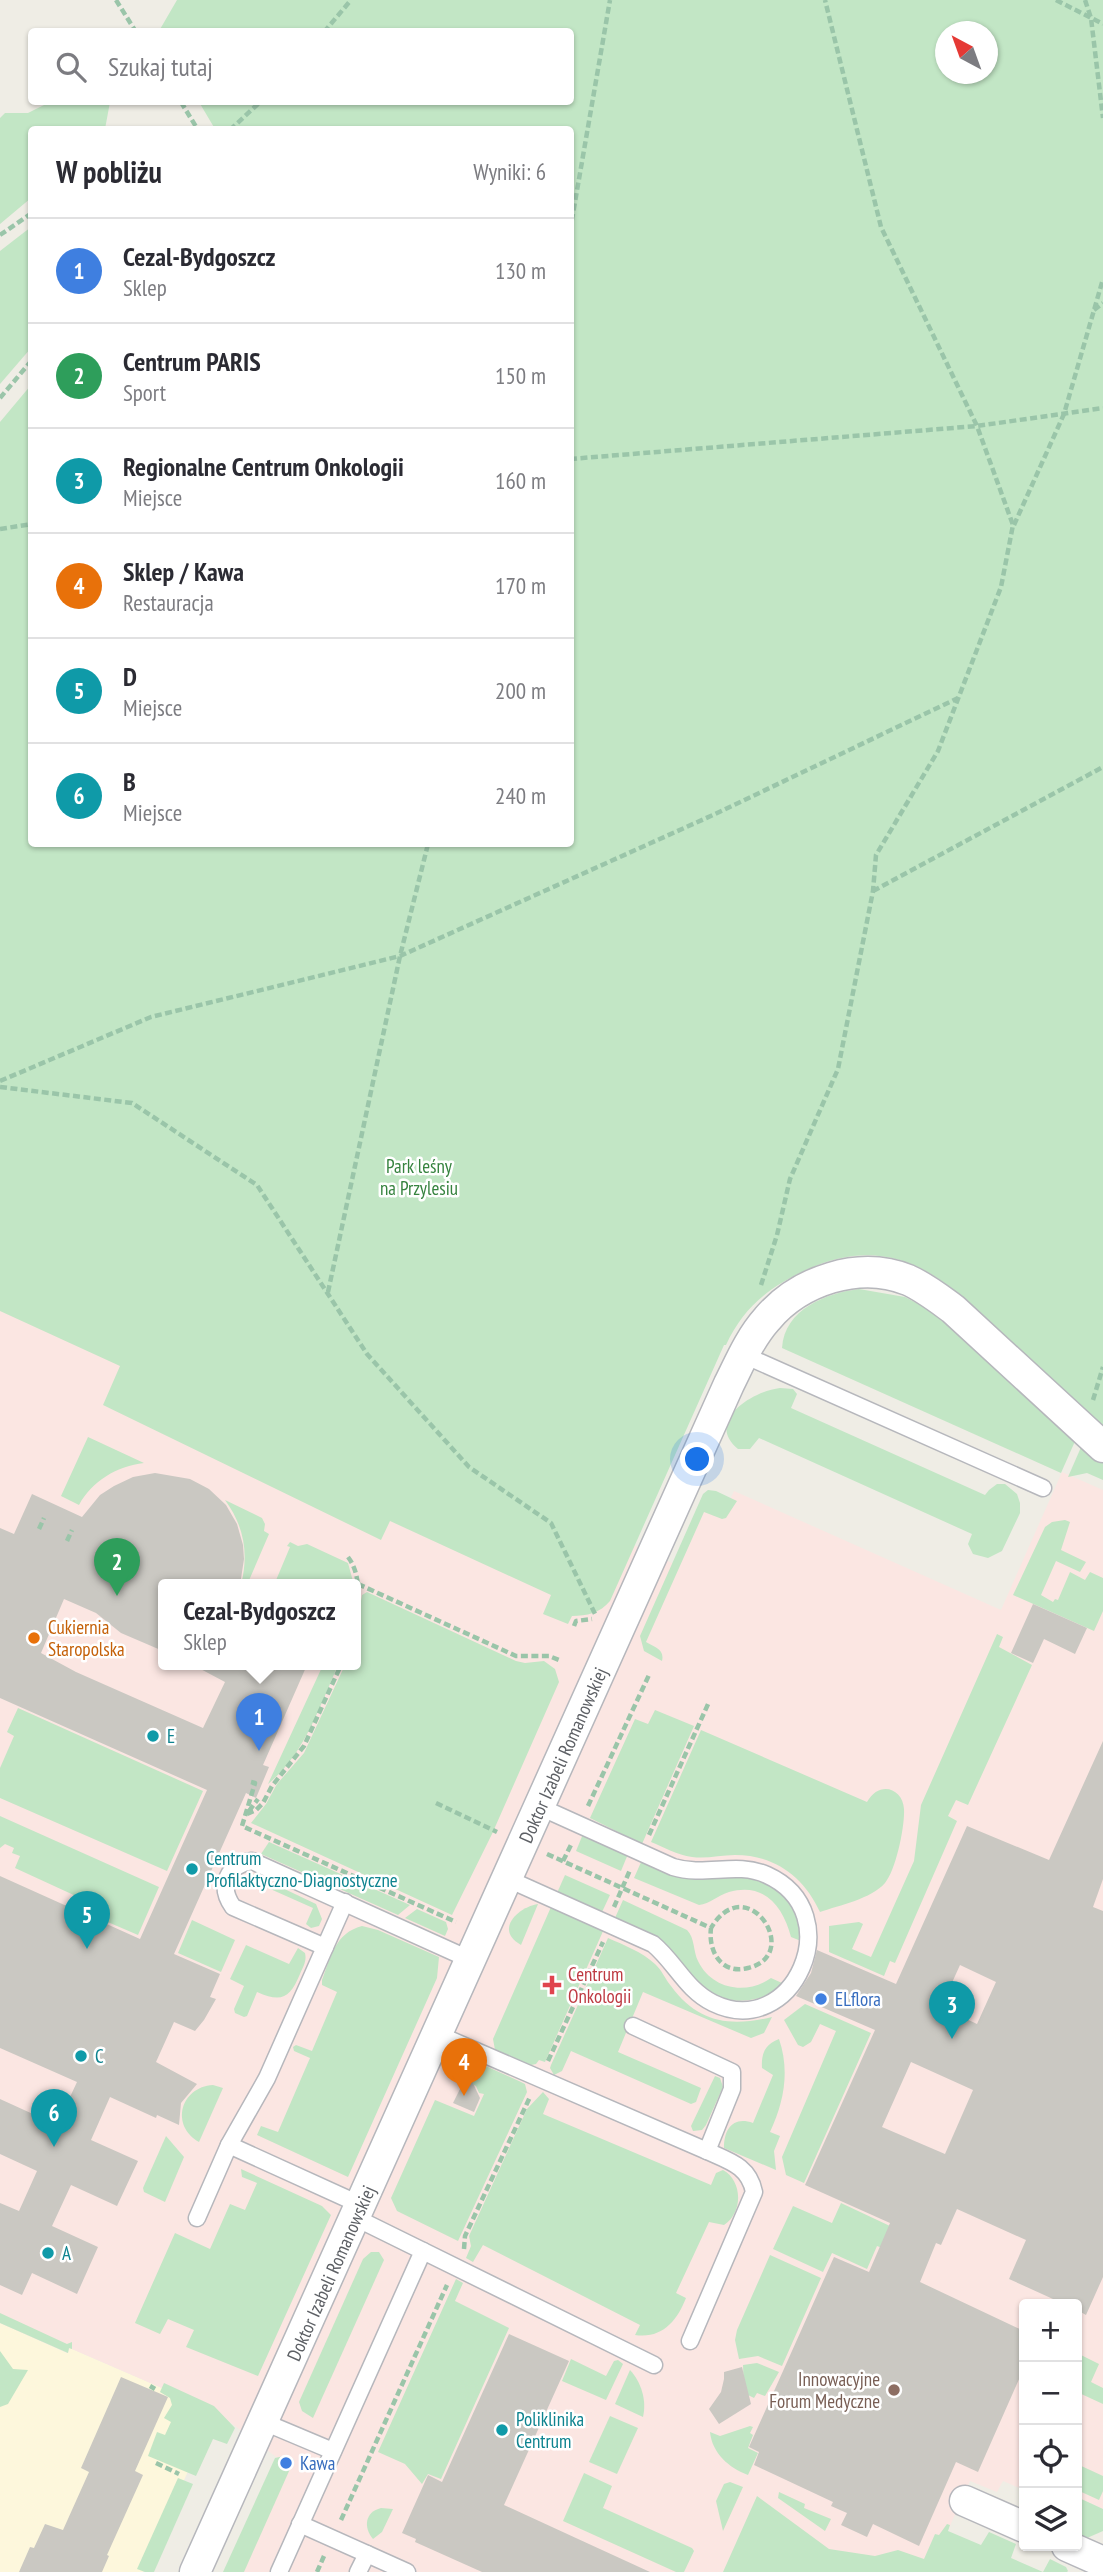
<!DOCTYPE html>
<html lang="pl">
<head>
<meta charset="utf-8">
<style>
	:root { --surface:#fff; --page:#f7f7f7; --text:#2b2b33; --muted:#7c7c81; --line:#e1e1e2; --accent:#e64d34 }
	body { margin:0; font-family:"PT Sans Narrow",sans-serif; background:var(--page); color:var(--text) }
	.controls { position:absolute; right:21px; bottom:21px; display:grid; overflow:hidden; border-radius:7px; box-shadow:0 2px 5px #0004 }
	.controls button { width:63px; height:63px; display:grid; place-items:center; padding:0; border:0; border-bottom:2px solid var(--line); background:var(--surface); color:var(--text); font:35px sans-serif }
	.compass { position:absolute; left:935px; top:21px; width:63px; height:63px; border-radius:50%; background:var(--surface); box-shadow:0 2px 5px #0004; rotate:319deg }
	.you { position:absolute; left:698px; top:1460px; width:24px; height:24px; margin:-18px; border:5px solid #fff; border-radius:50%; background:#1a73e8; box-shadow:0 0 0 10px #1a73e833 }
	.badge { display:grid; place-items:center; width:46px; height:46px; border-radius:50%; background:var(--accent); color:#fff; font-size:23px; font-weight:700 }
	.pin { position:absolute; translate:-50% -58px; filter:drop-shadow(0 2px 4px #0008) }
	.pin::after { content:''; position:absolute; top:37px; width:24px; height:21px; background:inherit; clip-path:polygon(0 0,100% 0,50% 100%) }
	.popup { position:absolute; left:158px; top:1579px; width:203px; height:91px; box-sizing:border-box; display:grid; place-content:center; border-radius:7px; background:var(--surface); filter:drop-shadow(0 2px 5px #0005); font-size:23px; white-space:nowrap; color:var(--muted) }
	.popup b { font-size:26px; color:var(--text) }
	.popup::after { content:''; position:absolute; left:50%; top:100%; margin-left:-14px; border:14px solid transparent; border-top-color:var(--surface) }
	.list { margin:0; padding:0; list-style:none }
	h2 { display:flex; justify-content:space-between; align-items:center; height:91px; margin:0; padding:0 28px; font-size:30px }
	h2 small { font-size:23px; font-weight:400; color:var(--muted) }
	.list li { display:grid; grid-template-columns:46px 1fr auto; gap:21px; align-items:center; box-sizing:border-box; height:105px; padding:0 28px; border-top:2px solid var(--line) }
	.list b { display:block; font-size:26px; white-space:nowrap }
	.list p { margin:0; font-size:23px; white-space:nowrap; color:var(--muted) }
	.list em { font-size:23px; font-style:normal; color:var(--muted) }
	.icon { flex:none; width:38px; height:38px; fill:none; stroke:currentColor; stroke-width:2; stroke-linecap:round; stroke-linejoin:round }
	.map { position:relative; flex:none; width:1103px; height:2572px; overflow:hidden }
	.search { position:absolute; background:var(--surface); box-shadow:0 2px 5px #0004; left:28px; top:28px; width:546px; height:77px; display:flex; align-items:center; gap:18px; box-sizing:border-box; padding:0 24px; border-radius:7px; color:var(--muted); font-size:26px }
	.panel { position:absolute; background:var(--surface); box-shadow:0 2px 5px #0004; left:28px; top:126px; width:546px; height:721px; border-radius:7px }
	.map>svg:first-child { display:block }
	.commercial { fill:#fdf7dc }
	.medical { fill:#fbe6e2; fill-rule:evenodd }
	.green { fill:#c2e6c5; fill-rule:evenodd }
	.building { fill:#cac8c2; fill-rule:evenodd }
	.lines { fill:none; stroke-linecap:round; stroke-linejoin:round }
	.lane-casing { stroke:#b6b7bc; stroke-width:19 }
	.street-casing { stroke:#b6b7bc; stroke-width:33 }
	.path { stroke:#9ac5a9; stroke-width:4.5; stroke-dasharray:7 3.5; stroke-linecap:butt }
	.lane { stroke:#fff; stroke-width:16 }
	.street { stroke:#fff; stroke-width:30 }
	.food-dot { fill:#e8710a; stroke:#fff; stroke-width:2.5 }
	.culture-dot { fill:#0f9aa8; stroke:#fff; stroke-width:2.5 }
	.health-dot { fill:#e0444e; stroke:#fff; stroke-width:2.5 }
	.shop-dot { fill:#3f7fe0; stroke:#fff; stroke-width:2.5 }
	.education-dot { fill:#8d6e63; stroke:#fff; stroke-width:2.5 }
	.labels { text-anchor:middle; stroke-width:5; stroke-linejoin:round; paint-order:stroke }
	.park-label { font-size:19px; fill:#36833f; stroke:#fff }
	.food-label { font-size:19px; fill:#c56008; stroke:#fff; text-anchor:start }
	.culture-label { font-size:19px; fill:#0d838f; stroke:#fff; text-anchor:start }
	.street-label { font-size:19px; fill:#5d6065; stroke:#fff }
	.health-label { font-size:19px; fill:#be3a42; stroke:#fff; text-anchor:start }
	.shop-label { font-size:19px; fill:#366cbe; stroke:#fff; text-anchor:start }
	.education-label { font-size:19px; fill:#785e54; stroke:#fff; text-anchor:end }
</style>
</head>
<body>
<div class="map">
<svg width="1103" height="2572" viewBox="0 0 1103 2572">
	<rect width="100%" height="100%" fill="#efede5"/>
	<path class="commercial" d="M0,2323L67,2353L70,2348L72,2349L215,2411L143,2572H0Z"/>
	<path class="medical" d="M0,1296L634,1545L674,1564L706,1494L728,1504L734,1491L1001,1610L1062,1472L1103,1490V2509L1077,2497V2304H1024V2490L1003,2481L997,2492L970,2481L945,2537L1023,2572H232L279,2459L215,2411L72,2349L69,2348L68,2353L0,2323ZM163,1585H355V1665H163Z"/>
	<g class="green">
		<path d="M177,0H1103V1430C1080,1410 1056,1391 1035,1370C969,1304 912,1221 806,1270C769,1287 743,1308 726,1345H724L610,1601C600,1613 587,1616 572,1616L568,1624L543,1614L551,1595L390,1521L381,1540L103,1405L120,1366L0,1311V422L31,385L32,844H570V130L215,129L199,102H570V32L159,31ZM946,32H988V74H946Z"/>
		<path d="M50,102H110L105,129L32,130L31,198L0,224V118L5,113H28Z"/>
		<path d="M31,227V348L0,384V251Z"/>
		<path d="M859,1289L905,1297L930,1310L1076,1439L1061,1473L782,1348C784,1309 827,1293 859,1289Z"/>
		<path d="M780,1388L793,1389L797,1394L791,1408L985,1495L989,1490L997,1484H1005L1017,1494L1020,1503V1513L1002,1551L988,1558L973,1554L968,1544L972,1534L759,1438L750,1449H738C704,1421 753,1391 780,1388Z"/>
		<path d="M88,1437L144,1463C117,1466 92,1481 79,1505L61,1496Z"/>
		<path d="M1082,1445L1103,1463V1480L1087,1473L1068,1477Z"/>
		<path d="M708,1490L716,1491L737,1501L726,1518L722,1519L704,1512L700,1521L646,1642C654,1647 665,1649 662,1661L644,1651L640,1636L703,1494Z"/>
		<path d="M225,1500L262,1518L265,1524L264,1531L269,1534L247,1585H241C249,1553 244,1526 225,1500Z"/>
		<path d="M1065,1520L1070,1522L1061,1550L1086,1562L1080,1572L1056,1561L1041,1595L1053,1602L1055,1599L1058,1600L1070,1572L1085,1580L1090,1572L1103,1578V1611L1094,1631L1013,1595L1045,1527L1052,1522Z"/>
		<path d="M290,1542L298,1546L307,1544L348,1563L354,1585H274L290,1547L287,1546Z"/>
		<path d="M367,1592L516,1661L525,1663L544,1661L555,1669L559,1682L492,1834L452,1915L251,1823L266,1804L277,1784L304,1753L345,1665H355V1637L362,1595Z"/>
		<path d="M997,1634L1003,1637L999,1647L1032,1665L968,1805L956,1800L948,1816L957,1821L895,1963L890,1961L884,1976L829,1952V1926L859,1922L863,1924L852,1949L871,1957L914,1861L921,1805Z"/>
		<path d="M323,1665H338C320,1706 304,1755 268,1784Z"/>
		<path d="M18,1708L203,1791L167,1871L0,1798V1768L14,1736L7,1732Z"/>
		<path d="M655,1710L694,1726L642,1844L590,1818L635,1719L648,1724Z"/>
		<path d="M701,1730L867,1802C879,1780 903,1788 904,1809C905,1826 896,1870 885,1883C871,1899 840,1905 820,1912C804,1877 775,1855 735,1855C720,1855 707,1859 692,1857C677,1855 664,1847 651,1842Z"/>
		<path d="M0,1816L159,1887L138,1935L96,1917L102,1904L80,1893L78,1897L15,1868L20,1856L12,1853L14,1848L5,1844L0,1848Z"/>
		<path d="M583,1834L628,1854L621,1871L576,1851Z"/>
		<path d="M269,1842L410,1905L398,1915L261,1854Z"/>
		<path d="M642,1860L685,1878L707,1879L737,1876L768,1883L785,1895L800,1920L801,1941L791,1937C783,1907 765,1882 729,1892C718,1895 710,1904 699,1905L634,1878Z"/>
		<path d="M253,1874L316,1904L322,1919L319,1926L311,1928L306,1924L313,1908L250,1880Z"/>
		<path d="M565,1875L610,1895L602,1912L557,1893Z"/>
		<path d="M623,1900L687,1930C695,1938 693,1951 698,1961C712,1990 747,1995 771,1978L782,1983C777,1993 765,1997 755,1999C733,2004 710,1998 695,1982C684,1971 679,1957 668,1947C652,1934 634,1926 615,1918Z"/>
		<path d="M538,1904L521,1945C494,1930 518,1907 538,1904Z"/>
		<path d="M551,1907L604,1929L545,2062L539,2060L536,2064L531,2065L495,2050L493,2039Z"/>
		<path d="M417,1909L446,1922L448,1929L445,1936L405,1918Z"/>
		<path d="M192,1920L235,1940L221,1972L178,1953Z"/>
		<path d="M362,1926L378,1930L439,1957L437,1978L348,2177L257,2135L261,2126L278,2132L310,2058L294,2051L293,2047L296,2045L312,2051L337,1992L322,1985V1980C331,1957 335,1933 362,1926Z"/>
		<path d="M608,1938C624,1945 642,1952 655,1964C662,1970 665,1979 671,1986C698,2023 730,2027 772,2017L764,2033L751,2038L643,1992L618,2052L701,2088L696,2102L691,2104L571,2051L562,2071L554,2075L550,2068L551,2065Z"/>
		<path d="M246,1945L289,1964L298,1948L305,1953C307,1961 303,1967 300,1974C290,1998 282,2003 257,1992L247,2016L244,2017L235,2013L234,2009L244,1986L230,1979Z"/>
		<path d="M805,2004L871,2033L804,2183L786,2175L782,2157L836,2031L820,2024L811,2042L803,2047L798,2045L784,2020Z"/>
		<path d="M779,2039C790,2071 784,2102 770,2132L780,2136L774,2151L776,2170L724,2148C724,2129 733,2116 753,2123L773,2075L762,2068C761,2054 765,2044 779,2039Z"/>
		<path d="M477,2062L521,2082L525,2084L527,2092L458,2241L397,2211L391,2198L435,2100L474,2116L484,2094L479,2093L476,2086L450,2074Z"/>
		<path d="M715,2076L720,2078L723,2087L706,2125L702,2130L693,2131L691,2126Z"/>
		<path d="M213,2085L223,2088L199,2142C170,2126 180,2087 213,2085Z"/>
		<path d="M543,2092L549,2099L543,2114L711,2185L716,2173L723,2170C743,2181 743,2213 724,2225L709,2222L676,2293L686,2298C677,2321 662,2339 635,2335L640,2325L483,2245L473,2262L466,2258L471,2246L469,2236L527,2109Z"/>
		<path d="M166,2136L184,2157L165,2202L144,2192L143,2188Z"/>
		<path d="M241,2169L322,2206L331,2215L258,2376L186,2347L194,2330L168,2319L160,2334L135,2323L175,2233L210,2249L230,2204L245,2210L257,2183L242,2177Z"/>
		<path d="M841,2203L907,2234L898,2254L877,2246L867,2269L832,2253L823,2272L773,2249L793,2206L832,2223Z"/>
		<path d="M371,2252H379L384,2260L313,2418L302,2411L299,2402L363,2259Z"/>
		<path d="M770,2255L821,2278L782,2366L758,2356L739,2359L735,2340L737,2330Z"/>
		<path d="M456,2279L463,2283L455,2301L509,2328L441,2479L428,2474L422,2484L405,2464L378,2452Z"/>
		<path d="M0,2313L67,2344L72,2342V2349L69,2348L68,2353L0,2323Z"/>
		<path d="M0,2351L13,2369L28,2370L8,2404L0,2407Z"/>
		<path d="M1077,2353L1099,2364L1091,2382L1103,2388V2404L1077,2392Z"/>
		<path d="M571,2359L606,2376L614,2361L618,2360L623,2364L606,2400L562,2381Z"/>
		<path d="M757,2363L779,2372L765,2396L757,2393L754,2398L744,2393L743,2365Z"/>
		<path d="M630,2370C641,2382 647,2400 643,2417L615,2404Z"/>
		<path d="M164,2383L214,2406L235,2428L227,2444L213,2439L196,2476L148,2456L157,2432L165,2435L171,2422L164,2418L172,2405L170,2398L160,2392Z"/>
		<path d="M610,2416L638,2428L617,2474L589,2462Z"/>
		<path d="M750,2426L753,2427L750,2433L753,2435L748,2448L758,2453L748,2475C729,2468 712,2453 710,2432L720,2436Z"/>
		<path d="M284,2456L294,2460L244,2572H223L275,2458Z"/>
		<path d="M1077,2464L1103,2476V2491L1099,2500L1077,2490Z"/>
		<path d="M584,2473L612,2486L603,2508L692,2548L694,2551L684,2572H676L563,2521Z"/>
		<path d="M178,2478L193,2484L154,2572H145L137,2569Z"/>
		<path d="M730,2482L743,2487L723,2531L716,2501L724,2484Z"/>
		<path d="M779,2492L805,2504L804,2508L831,2519L825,2531L778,2498Z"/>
		<path d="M757,2496L829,2549L875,2556L898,2550L924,2559L935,2534L939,2535L947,2524L950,2525L948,2531L981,2545L989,2532L1016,2544L1011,2558L1043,2572L1050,2559L1066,2567L1068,2571L1067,2572H723Z"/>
		<path d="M1077,2497L1103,2509V2531L1087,2538L1077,2537V2523L1080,2515L1077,2513Z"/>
		<path d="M381,2508L393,2509L382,2532L373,2539C363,2527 365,2512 381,2508Z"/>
	</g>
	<g class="building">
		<path d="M155,1473L190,1479L209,1489L226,1505L237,1524L243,1545L244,1559L240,1585H163V1651L121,1633L96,1613L64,1599L41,1653L76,1672L203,1728L225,1682L193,1665H307L263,1765L269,1767L256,1798L246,1793L174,1954L220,1974L210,1997L216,1999L204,2020L195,2031L174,2022L156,2062L197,2084L181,2103L179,2125L157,2115L156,2118L110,2097L91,2140L138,2161L117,2206L71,2185L52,2226L98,2247L77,2294L32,2273L22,2295L0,2285V2203L19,2211L37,2171L0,2154V2099L57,2125L77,2082L0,2048V1876L140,1939L207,1790L0,1698V1528L14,1534L32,1494L82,1517L100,1495L114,1486L133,1477Z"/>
		<path d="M1033,1604L1087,1628L1075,1654L1044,1639L1033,1663L1011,1653Z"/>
		<path d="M1103,1741V1879L1093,1907L1103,1911V2277L1086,2315L1077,2310V2304H1064L1009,2279L1026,2240L957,2209L941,2245L936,2243L920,2282L1024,2331V2368L978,2472L956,2462L919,2546L873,2524L867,2537L841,2525L847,2513L831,2506L833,2502L754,2465L759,2452L749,2447L834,2257L869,2272L890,2223L805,2185L875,2030L796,1996L811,1973L817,1950L896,1984L967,1826L1049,1860ZM960,1965L996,1982L977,2024L941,2007ZM911,2062L973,2090L945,2154L882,2127Z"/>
		<path d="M468,2073L480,2098L474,2112L453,2103Z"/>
		<path d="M509,2334L569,2361L504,2505L650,2572H482L415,2542L416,2539L402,2533L428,2475L442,2482Z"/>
		<path d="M742,2367L751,2404L719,2424L709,2409L721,2392L724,2379V2372Z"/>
		<path d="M121,2377L168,2397L135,2471L143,2475L107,2555L109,2556L102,2572H19L30,2547L34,2548L45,2524L63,2530L89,2472L81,2468Z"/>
	</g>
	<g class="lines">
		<defs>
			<g id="lane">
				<path d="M744,1355L1043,1488"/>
				<path d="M508,1879L653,1944C675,1962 686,1990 713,2003C793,2042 851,1913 767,1875C736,1861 706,1877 673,1867L540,1807"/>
				<path d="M325,1947L345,1902"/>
				<path d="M633,2026L732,2072V2089L707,2151"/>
				<path d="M437,2034L707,2151C729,2161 749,2166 754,2192L690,2341"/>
				<path d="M229,2145L361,2205"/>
				<path d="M197,2218L229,2145L267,2078L325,1947L233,1907C218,1886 227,1865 252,1861L471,1960"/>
				<path d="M423,2251L654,2365"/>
				<path d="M264,2422L333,2451"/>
				<path d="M300,2524L367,2554"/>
				<path d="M279,2572L423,2251L356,2218"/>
				<path d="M358,2572L367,2554L407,2572"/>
			</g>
			<g id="street">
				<path d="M965,2501L1024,2527"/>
				<path d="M1067,2546L1103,2562"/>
				<path d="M195,2572L729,1384C740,1362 750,1338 767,1319C799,1281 859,1260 908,1280C924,1287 938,1298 953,1309L1103,1447"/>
			</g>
		</defs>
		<use href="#lane" class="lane-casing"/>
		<use href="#street" class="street-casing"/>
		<g class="path">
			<path d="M116,0L136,32"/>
			<path d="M1056,0L1103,24"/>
			<path d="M1085,0L1091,18L1103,118"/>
			<path d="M324,32L351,0"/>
			<path d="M181,102L198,130"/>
			<path d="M230,130L260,102"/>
			<path d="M570,231L610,0"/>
			<path d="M0,235L32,213"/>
			<path d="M1094,310L1103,303"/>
			<path d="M0,398L32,360"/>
			<path d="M570,459L977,426L1103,408"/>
			<path d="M1014,525L1064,414L1103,279"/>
			<path d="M0,529L32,524"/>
			<path d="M873,891L1103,767"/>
			<path d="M0,1081L151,1017L400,956L713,815L958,698"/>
			<path d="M0,1087L132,1103L257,1185L367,1354L469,1467L551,1523L596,1616"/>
			<path d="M761,1285L777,1235L790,1179L838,1069L873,891L876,855L938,751L1001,587L1013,525L977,426L881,227L825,0"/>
			<path d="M328,1292L400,956L428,844"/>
			<path d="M1093,1400L1103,1367"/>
			<path d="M39,1529L44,1518"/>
			<path d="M67,1541L72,1530"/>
			<path d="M348,1557C361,1574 359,1598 355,1620"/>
			<path d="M358,1584L516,1656H549L559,1660"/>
			<path d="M574,1626L576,1621L592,1619"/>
			<path d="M251,1782L255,1783L242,1826L456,1922"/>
			<path d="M436,1803L497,1832"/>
			<path d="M588,1806L649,1675"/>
			<path d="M249,1811L258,1799"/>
			<path d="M247,1814L256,1810L263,1803L272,1786L304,1746L341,1665"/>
			<path d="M649,1835L709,1702"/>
			<path d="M547,1854L711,1928C708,1951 721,1975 748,1968C804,1955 747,1868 711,1928"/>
			<path d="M563,1861L572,1843"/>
			<path d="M614,1907L630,1870"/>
			<path d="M548,2061L603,1942"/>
			<path d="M464,2249L465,2236L530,2097"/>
			<path d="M150,2386L155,2389"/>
			<path d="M156,2463L179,2474"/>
			<path d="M341,2520L447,2285"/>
			<path d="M317,2572L324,2556"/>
		</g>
		<use href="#lane" class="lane"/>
		<use href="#street" class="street"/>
	</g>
	<circle class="food-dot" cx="34" cy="1638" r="7"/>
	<g class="culture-dot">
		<circle cx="153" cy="1736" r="7"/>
		<circle cx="192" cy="1869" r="7"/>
		<circle cx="81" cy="2056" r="7"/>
		<circle cx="48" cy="2253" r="7"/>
		<circle cx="502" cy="2430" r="7"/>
	</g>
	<path class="health-dot" d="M548.5 1974.5h7v7h7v7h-7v7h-7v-7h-7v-7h7z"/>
	<g class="shop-dot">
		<circle cx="821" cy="1999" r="7"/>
		<circle cx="286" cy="2463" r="7"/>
	</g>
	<circle class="education-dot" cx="894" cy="2390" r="7"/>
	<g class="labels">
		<g class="park-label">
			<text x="419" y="1173">Park leśny<tspan x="419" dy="22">na Przylesiu</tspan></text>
		</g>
		<g class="food-label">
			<text x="48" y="1634">Cukiernia<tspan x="48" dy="22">Staropolska</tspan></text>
		</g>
		<g class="culture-label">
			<text x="167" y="1743">E</text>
			<text x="206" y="1865">Centrum<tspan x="206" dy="22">Profilaktyczno-Diagnostyczne</tspan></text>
			<text x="95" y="2063">C</text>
			<text x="62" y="2260">A</text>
			<text x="516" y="2426">Poliklinika<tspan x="516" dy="22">Centrum</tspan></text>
		</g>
		<g class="street-label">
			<text transform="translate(563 1755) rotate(-66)" y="7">Doktor Izabeli Romanowskiej</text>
			<text transform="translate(331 2273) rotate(-66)" y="7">Doktor Izabeli Romanowskiej</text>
		</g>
		<g class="health-label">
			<text x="568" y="1981">Centrum<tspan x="568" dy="22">Onkologii</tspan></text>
		</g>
		<g class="shop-label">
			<text x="835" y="2006">ELflora</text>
			<text x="300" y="2470">Kawa</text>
		</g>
		<g class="education-label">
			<text x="880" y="2386">Innowacyjne<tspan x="880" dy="22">Forum Medyczne</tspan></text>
		</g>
	</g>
</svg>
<div class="controls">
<button>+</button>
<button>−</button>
<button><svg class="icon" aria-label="locate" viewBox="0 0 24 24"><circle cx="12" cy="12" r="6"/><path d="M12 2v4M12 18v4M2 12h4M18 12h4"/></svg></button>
<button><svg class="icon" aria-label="layers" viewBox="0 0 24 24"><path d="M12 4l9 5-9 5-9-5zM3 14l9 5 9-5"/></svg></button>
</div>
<svg class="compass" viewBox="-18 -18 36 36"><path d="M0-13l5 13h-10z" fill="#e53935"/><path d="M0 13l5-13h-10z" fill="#7c7c81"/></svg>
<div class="you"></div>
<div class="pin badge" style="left:259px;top:1751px;background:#3f7fe0">1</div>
<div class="popup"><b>Cezal-Bydgoszcz</b>Sklep</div>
<div class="pin badge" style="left:117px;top:1596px;background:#2e9e5b">2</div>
<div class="pin badge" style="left:952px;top:2039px;background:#0f9aa8">3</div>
<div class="pin badge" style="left:464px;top:2096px;background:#e8710a">4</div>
<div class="pin badge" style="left:87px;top:1949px;background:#0f9aa8">5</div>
<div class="pin badge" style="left:54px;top:2147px;background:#0f9aa8">6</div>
<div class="search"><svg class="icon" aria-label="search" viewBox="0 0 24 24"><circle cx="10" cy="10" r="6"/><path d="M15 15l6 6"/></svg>Szukaj tutaj</div>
<section class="panel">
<h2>W pobliżu<small>Wyniki: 6</small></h2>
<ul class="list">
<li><span class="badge" style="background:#3f7fe0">1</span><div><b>Cezal-Bydgoszcz</b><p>Sklep</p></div><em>130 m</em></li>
<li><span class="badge" style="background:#2e9e5b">2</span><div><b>Centrum PARIS</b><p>Sport</p></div><em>150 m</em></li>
<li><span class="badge" style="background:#0f9aa8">3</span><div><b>Regionalne Centrum Onkologii</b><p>Miejsce</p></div><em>160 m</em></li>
<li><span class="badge" style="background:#e8710a">4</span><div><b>Sklep / Kawa</b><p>Restauracja</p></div><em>170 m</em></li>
<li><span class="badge" style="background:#0f9aa8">5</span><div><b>D</b><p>Miejsce</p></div><em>200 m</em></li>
<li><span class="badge" style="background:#0f9aa8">6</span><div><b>B</b><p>Miejsce</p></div><em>240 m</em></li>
</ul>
</section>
</div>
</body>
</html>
